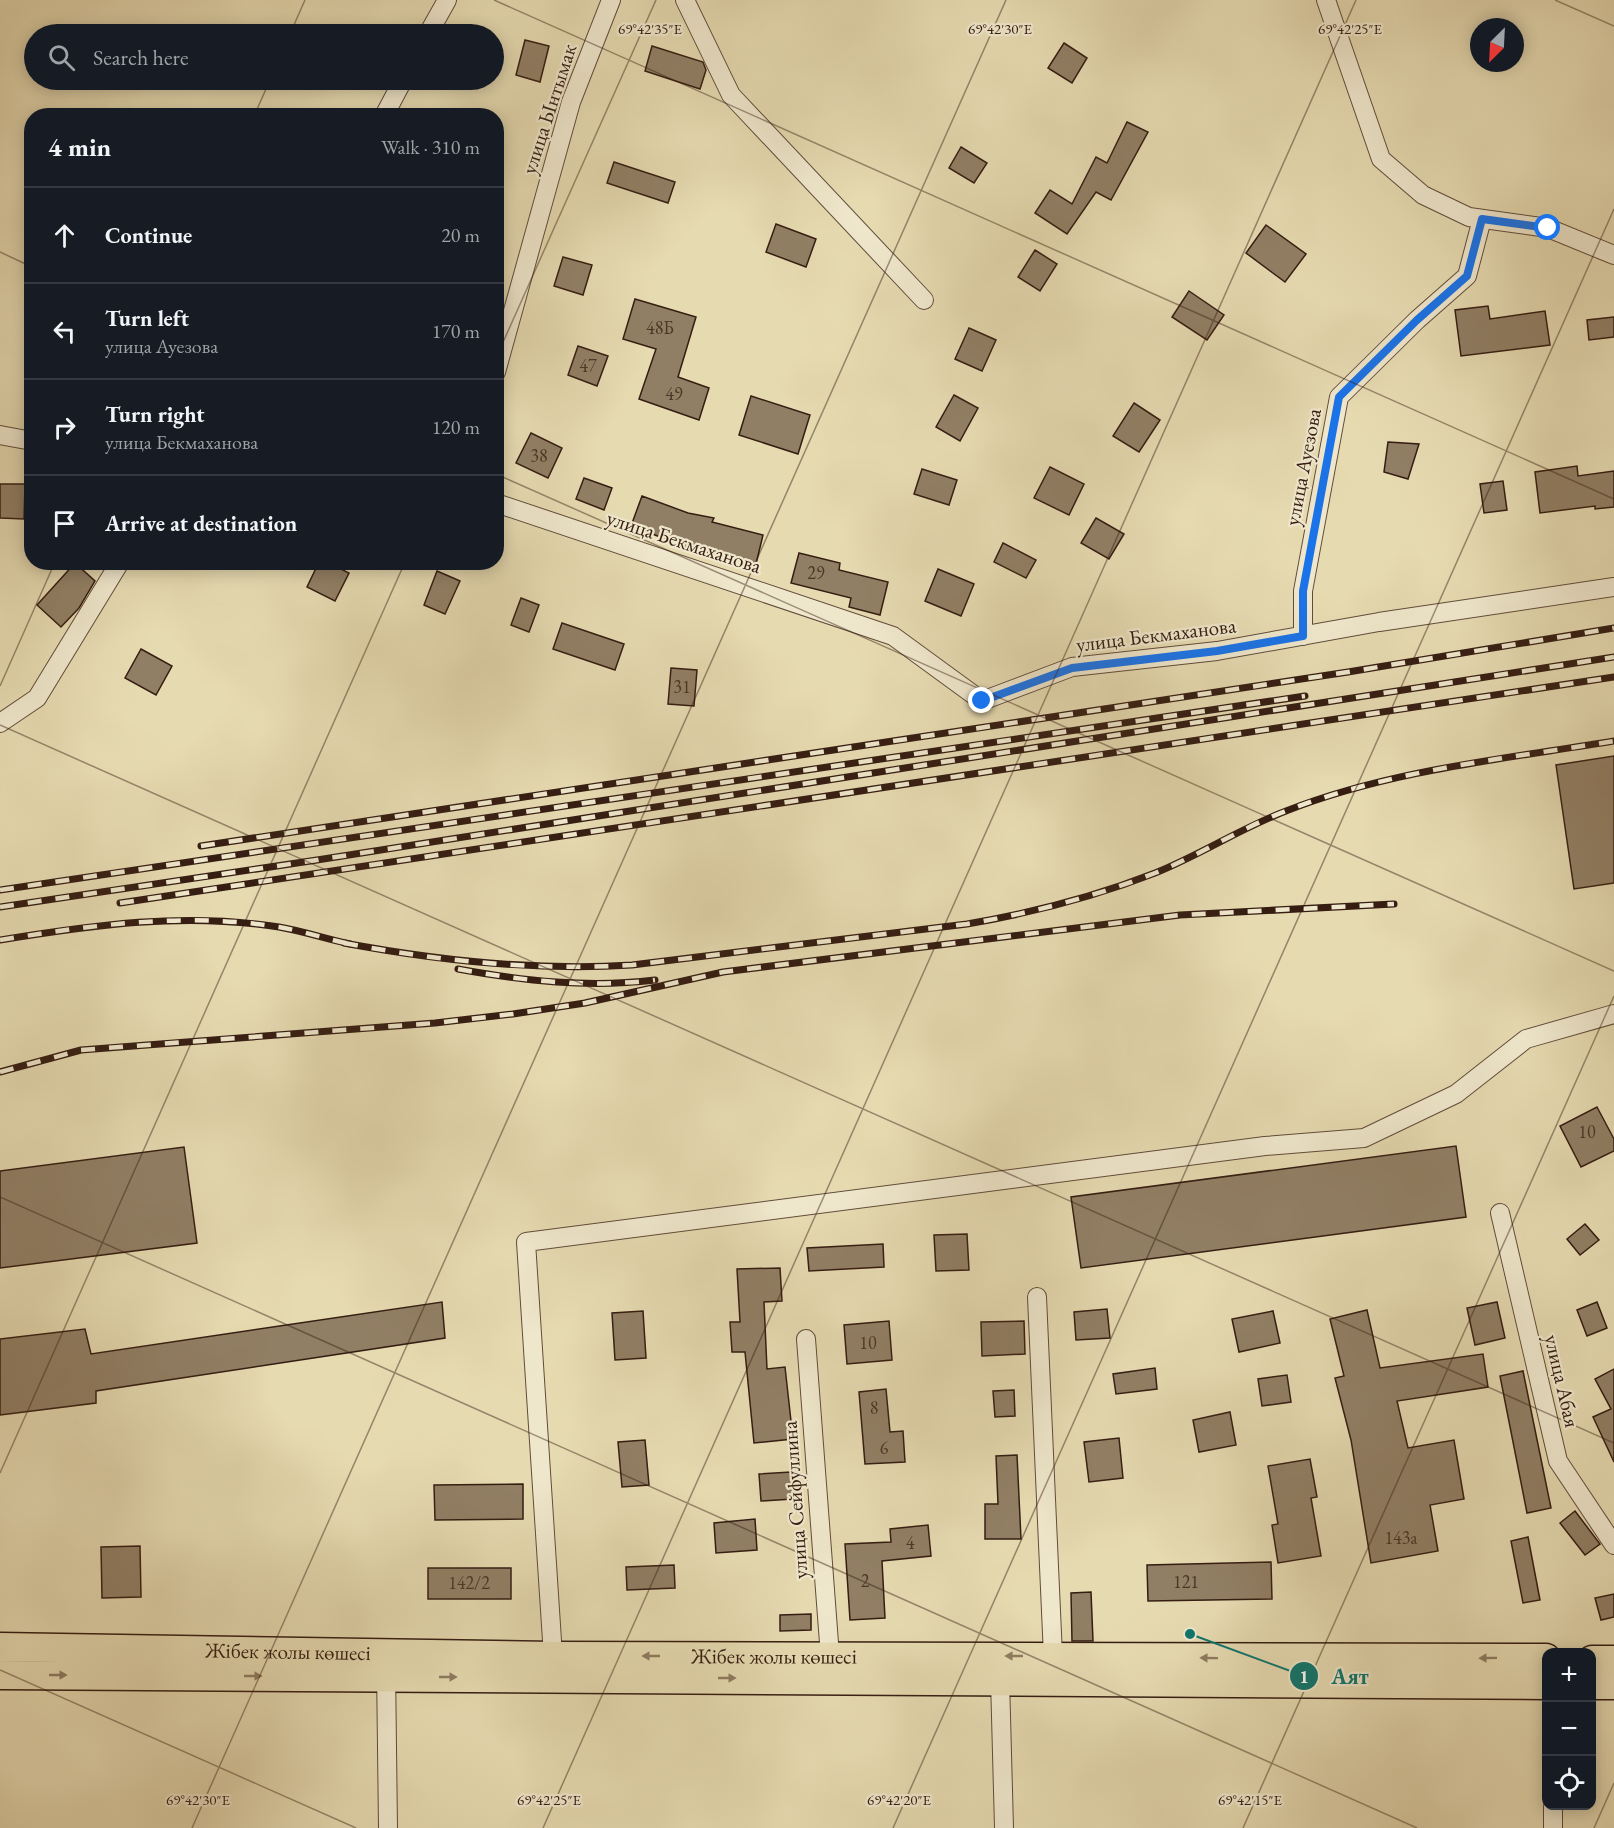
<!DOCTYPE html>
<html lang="en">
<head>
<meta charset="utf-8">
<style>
	:root { --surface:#171b24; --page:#242831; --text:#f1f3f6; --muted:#9ea1a6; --line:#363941 }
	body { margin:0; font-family:"EB Garamond",serif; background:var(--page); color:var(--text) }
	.controls { position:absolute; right:18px; bottom:18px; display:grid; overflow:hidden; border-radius:12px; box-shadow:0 3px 15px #0003 }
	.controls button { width:54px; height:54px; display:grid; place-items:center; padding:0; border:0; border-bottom:2px solid var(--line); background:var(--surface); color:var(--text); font:30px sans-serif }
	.compass { position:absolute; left:1470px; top:18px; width:54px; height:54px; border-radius:50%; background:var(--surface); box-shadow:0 3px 15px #0003; rotate:204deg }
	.stop { position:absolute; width:18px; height:18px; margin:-14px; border:4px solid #1a73e8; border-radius:50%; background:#fff }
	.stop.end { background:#1a73e8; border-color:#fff; box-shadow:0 2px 6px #0008 }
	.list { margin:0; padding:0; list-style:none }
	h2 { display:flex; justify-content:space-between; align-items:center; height:78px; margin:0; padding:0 24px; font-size:26px }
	h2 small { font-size:20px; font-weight:400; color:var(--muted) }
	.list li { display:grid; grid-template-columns:39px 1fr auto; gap:18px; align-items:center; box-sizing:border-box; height:96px; padding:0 24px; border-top:2px solid var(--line) }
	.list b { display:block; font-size:22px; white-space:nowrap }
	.list p { margin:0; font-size:20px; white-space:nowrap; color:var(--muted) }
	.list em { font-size:20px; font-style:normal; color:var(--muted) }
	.icon { flex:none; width:33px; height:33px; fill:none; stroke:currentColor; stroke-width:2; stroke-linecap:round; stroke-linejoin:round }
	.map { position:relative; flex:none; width:1614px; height:1828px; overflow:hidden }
	.search { position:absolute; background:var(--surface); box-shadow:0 3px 15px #0003; left:24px; top:24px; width:480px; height:66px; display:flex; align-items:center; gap:15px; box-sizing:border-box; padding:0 21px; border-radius:33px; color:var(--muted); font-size:22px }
	.panel { position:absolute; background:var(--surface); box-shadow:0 3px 15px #0003; left:24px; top:108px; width:480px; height:462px; border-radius:24px }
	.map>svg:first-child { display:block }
	.building { fill:#917f65; stroke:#351d12; stroke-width:1.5 }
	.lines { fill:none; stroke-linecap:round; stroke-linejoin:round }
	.minor-casing { stroke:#614c3a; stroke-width:20 }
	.primary-casing { stroke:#351d12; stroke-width:31 }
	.minor { stroke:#efe7cc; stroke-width:18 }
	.primary { stroke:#e6dab1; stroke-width:28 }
	.rail-casing { stroke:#351d12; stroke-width:7 }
	.rail { stroke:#efe7cc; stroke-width:4.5; stroke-dasharray:14; stroke-linecap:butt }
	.oneway { fill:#8e7c62 }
	.route { stroke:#1a73e8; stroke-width:8 }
	.ticks { fill:none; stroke:#351d12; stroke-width:1.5; stroke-opacity:0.45 }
	.labels { text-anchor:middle; stroke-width:4.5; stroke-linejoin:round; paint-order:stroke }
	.number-label { font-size:18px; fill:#4c3627 }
	.street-label { font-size:21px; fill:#351d12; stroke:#efe7cc }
	.ticks-label { font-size:15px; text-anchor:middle; fill:#351d12; stroke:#efe7cc; stroke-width:4.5; stroke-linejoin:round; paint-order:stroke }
	.leader { fill:none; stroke:#0f766e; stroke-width:2 }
	.callout-dot { fill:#0f766e; stroke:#efe7cc; stroke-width:2 }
	.mark-label { font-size:18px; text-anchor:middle; font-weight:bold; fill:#fff }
	.callout-label { font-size:22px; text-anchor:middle; font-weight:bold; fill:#0f766e; stroke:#efe7cc; stroke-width:4.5; stroke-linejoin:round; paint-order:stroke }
</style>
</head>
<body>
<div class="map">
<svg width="1614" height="1828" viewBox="0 0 1614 1828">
	<rect width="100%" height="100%" fill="#e6dab1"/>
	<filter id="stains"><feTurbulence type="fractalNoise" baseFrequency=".00333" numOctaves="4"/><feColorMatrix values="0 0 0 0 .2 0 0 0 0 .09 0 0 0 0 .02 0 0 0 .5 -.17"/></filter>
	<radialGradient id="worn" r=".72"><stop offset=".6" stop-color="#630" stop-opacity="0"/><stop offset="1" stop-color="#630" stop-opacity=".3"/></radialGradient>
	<g class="building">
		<path d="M525,40L549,46L540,82L516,75Z"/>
		<path d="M1064,43L1087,58L1072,83L1048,68Z"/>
		<path d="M652,46L703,62L706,70L700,89L645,71Z"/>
		<path d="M1127,122L1148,132L1111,200L1096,192L1067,234L1035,213L1050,190L1072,204L1096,157L1107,163Z"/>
		<path d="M961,147L987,163L974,183L949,168Z"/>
		<path d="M614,162L675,182L668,203L607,183Z"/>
		<path d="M776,224L816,239L806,267L766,252Z"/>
		<path d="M1266,225L1306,254L1285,282L1246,253Z"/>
		<path d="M1035,250L1057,264L1040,291L1018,277Z"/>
		<path d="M563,257L592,265L583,295L554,286Z"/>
		<path d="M1189,291L1224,315L1207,340L1172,317Z"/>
		<path d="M635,299L696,317L678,377L709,388L699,420L639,399L656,349L623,339Z"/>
		<path d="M1488,306L1490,319L1545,311L1550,345L1461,356L1455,310Z"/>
		<path d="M1614,317V337L1589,340L1587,320Z"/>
		<path d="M969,328L996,340L982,371L955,359Z"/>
		<path d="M578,346L608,356L597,386L568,375Z"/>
		<path d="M954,395L978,408L960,441L936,427Z"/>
		<path d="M751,396L810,415L798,454L739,435Z"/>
		<path d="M1134,403L1160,420L1139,452L1113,436Z"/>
		<path d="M531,433L562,448L548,478L516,463Z"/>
		<path d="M1388,442L1419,444L1408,479L1384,472Z"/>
		<path d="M1577,466L1578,476L1614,471V507L1595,509V506L1540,513L1535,472Z"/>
		<path d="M1050,467L1084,484L1069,515L1034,498Z"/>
		<path d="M922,469L957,480L949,505L914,494Z"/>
		<path d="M584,478L612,488L604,510L576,499Z"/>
		<path d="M1503,481L1507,510L1484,513L1480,484Z"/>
		<path d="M0,484H25L24,519L0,518Z"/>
		<path d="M642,496L688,513L714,518L712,522L763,535L756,564L679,546V544L631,526Z"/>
		<path d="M1096,518L1124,534L1109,559L1081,543Z"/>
		<path d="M1003,543L1036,560L1026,578L994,562Z"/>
		<path d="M799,553L840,563L839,570L888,582L880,615L849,607L851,598L791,583Z"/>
		<path d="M319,562H327L349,573L335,601L307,587Z"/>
		<path d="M75,563L95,581L79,608L61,627L37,605Z"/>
		<path d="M938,569L974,584L961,616L925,601Z"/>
		<path d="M437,571L460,581L445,614L424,605Z"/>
		<path d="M521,598L539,605L529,632L511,625Z"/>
		<path d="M562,623L624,644L615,670L553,649Z"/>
		<path d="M141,649L172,666L156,695L125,678Z"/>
		<path d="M671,668L697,670L694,706L668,704Z"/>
		<path d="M1614,756V883L1574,889L1556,765Z"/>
		<path d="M1597,1107L1614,1139V1151L1581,1167L1560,1126Z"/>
		<path d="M1456,1146L1466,1217L1081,1268L1071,1197Z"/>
		<path d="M184,1147L197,1243L0,1268V1171Z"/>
		<path d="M1585,1224L1599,1240L1580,1255L1567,1239Z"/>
		<path d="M967,1234L969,1270L936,1271L934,1235Z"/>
		<path d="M883,1244L884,1267L809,1271L807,1248Z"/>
		<path d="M780,1268L782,1301L764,1302L767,1369L785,1367L793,1439L754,1443L745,1352H732L730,1322H740L737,1269Z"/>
		<path d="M442,1302L445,1338L96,1391V1403L0,1415V1339L85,1329L91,1354Z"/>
		<path d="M1497,1302L1505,1338L1475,1345L1467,1308Z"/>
		<path d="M1597,1302L1607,1328L1587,1336L1577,1310Z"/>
		<path d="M1107,1309L1110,1338L1076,1340L1074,1312Z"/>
		<path d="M1367,1310L1380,1368L1483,1354L1488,1387L1397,1401L1408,1448L1454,1440L1464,1499L1430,1505L1438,1551L1371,1563L1351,1440L1335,1378L1344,1376L1330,1319Z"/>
		<path d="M643,1311L646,1358L615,1360L612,1313Z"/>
		<path d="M1273,1311L1280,1343L1239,1352L1232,1319Z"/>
		<path d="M889,1321L892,1360L847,1364L844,1325Z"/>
		<path d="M1024,1321L1025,1354L982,1356L981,1322Z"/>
		<path d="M1155,1368L1157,1389L1116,1394L1113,1374Z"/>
		<path d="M1614,1369V1462L1593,1417L1611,1409L1595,1379Z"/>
		<path d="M1523,1371L1551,1508L1527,1513L1500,1376Z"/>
		<path d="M1287,1375L1291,1402L1262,1406L1258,1379Z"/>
		<path d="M886,1389L890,1432L903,1431L905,1462L865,1464L859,1392Z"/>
		<path d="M1014,1390L1015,1416L995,1417L993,1391Z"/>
		<path d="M1230,1412L1236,1445L1199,1452L1193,1420Z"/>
		<path d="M1119,1438L1123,1478L1089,1482L1084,1442Z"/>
		<path d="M645,1440L649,1485L622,1487L618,1442Z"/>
		<path d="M1017,1455L1021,1539H985V1504H998L996,1456Z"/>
		<path d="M1310,1459L1317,1497L1311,1498L1321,1556L1278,1563L1272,1525L1278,1524L1268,1466Z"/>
		<path d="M791,1472L793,1499L761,1501L759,1474Z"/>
		<path d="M523,1484V1519L435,1520L434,1485Z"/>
		<path d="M1575,1511L1600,1544L1585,1555L1560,1523Z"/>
		<path d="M755,1519L757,1550L716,1553L714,1523Z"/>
		<path d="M928,1525L931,1556L882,1561L885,1618L850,1620L845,1544L891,1542L890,1529Z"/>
		<path d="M1528,1537L1540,1600L1523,1603L1511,1541Z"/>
		<path d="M140,1546L141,1597L102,1598L101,1547Z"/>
		<path d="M1271,1562L1272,1599L1148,1601L1147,1565Z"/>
		<path d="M674,1565L675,1588L627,1590L626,1567Z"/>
		<rect x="428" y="1568" width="83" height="31"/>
		<path d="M1091,1592L1093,1641H1072L1071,1593Z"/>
		<path d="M1614,1594V1617L1601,1620L1595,1598Z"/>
		<path d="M811,1614V1630L780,1631V1615Z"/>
	</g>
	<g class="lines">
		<defs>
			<g id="minor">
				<path d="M685,0L731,95L924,300"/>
				<path d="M1326,0L1381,159L1423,195L1469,217L1548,228L1614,255"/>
				<path d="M428,34L447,0"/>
				<path d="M384,116L403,80"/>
				<path d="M496,372L571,102L611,0"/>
				<path d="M0,435L32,441"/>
				<path d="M496,503L893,636L982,701L1072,667L1217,651L1379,622L1614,587"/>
				<path d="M1303,636V591L1339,397L1417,320L1467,276L1482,219"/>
				<path d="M0,723L37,698L120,562"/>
				<path d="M1500,1213L1558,1461L1614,1545"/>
				<path d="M1037,1297L1053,1656"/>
				<path d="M806,1339L830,1656"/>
				<path d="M553,1656L526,1242L1265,1146L1364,1138L1456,1094L1526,1039L1614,1014"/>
				<path d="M386,1667L388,1828"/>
				<path d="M1000,1679L1004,1828"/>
				<path d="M1553,1806V1828"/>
			</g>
			<g id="primary">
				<path id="s1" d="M0,1647L553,1656L1546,1658"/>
				<path d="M1592,1660H1614"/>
				<path d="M0,1675L1546,1685"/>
				<path d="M1592,1685H1614"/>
			</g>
		</defs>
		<use href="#minor" class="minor-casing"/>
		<use href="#primary" class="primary-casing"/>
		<use href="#minor" class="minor"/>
		<use href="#primary" class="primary"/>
		<defs>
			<g id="rail">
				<path d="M201,846L1348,672L1614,628"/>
				<path d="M0,890L1305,696"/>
				<path d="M120,903L1614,677"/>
				<path d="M0,907L317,860L1614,657"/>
				<path d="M0,940C93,925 184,912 279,927C303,931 326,939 350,944"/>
				<path d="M344,943C440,961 534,971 632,965L967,924C1031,913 1094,897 1155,873C1200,855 1241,828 1286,811C1390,770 1504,759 1614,741"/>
				<path d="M458,969C524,981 588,988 655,980"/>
				<path d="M0,1072L81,1050L435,1023L513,1014L585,1003L723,972L1180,915L1394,904"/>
			</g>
		</defs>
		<use href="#rail" class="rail-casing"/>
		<use href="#rail" class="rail"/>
	</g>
	<defs><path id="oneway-solid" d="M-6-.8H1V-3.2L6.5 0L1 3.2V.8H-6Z" transform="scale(1.5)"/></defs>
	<g class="oneway">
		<use href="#oneway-solid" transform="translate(651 1656) rotate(180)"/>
		<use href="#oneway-solid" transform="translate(1014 1656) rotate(180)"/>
		<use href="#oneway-solid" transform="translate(1209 1658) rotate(-179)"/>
		<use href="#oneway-solid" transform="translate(1488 1658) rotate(179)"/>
		<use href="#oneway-solid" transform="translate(58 1675)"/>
		<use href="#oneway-solid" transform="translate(253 1676)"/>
		<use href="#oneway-solid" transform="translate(448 1677)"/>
		<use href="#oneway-solid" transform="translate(727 1678)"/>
	</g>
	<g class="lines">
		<path class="route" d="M982,701L1072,668L1217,651L1303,636V591L1339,397L1417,320L1467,276L1482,219L1548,228"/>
	</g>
	<path class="ticks" d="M494,0L1614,499M1555,0L1614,26M290,34L305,0M254,116L270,80M0,252L32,267M496,358L656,0M496,474L1614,971M0,686L55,562M0,725L1614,1443M0,1197L1417,1828M0,1473L405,562M0,1670L356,1828M192,1828L1006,0M543,1828L1356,0M893,1828L1614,209M1243,1828L1614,996M1594,1828L1614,1783"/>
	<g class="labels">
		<g class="number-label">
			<text x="660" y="334">48Б</text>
			<text x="588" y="372">47</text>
			<text x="674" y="400">49</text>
			<text x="539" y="462">38</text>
			<text x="816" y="579">29</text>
			<text x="682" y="693">31</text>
			<text x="1587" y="1138">10</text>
			<text x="868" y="1349">10</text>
			<text x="874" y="1414">8</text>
			<text x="884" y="1454">6</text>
			<text x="1401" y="1544">143а</text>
			<text x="910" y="1549">4</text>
			<text x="865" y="1587">2</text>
			<text x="1186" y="1588">121</text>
			<text x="469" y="1589">142/2</text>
		</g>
		<g class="street-label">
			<text transform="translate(549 109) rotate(-72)" y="7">улица Ынтымак</text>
			<text transform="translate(1303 467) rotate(-79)" y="7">улица Ауезова</text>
			<text transform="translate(684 542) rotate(18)" y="7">улица Бекмаханова</text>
			<text transform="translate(1156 635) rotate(-7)" y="7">улица Бекмаханова</text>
			<text transform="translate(1562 1381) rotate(77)" y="7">улица Абая</text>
			<text transform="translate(795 1500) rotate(-94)" y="7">улица Сейфуллина</text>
			<text dy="7" stroke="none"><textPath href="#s1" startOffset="288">Жібек жолы көшесі</textPath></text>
			<text dy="7" stroke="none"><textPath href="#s1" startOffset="774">Жібек жолы көшесі</textPath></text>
		</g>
	</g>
	<g class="ticks-label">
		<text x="650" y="34">69°42'35"E</text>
		<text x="1000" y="34">69°42'30"E</text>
		<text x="1350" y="34">69°42'25"E</text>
		<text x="198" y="1805">69°42'30"E</text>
		<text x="549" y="1805">69°42'25"E</text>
		<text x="899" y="1805">69°42'20"E</text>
		<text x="1250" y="1805">69°42'15"E</text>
	</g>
	<path class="leader" d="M1190 1634L1304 1676"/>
	<g class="callout-dot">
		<circle cx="1190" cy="1634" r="6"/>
		<circle cx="1304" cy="1676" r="15"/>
	</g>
	<g class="mark-label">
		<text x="1304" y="1683">1</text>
	</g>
	<g class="callout-label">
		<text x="1350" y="1684">Аят</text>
	</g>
	<rect width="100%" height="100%" filter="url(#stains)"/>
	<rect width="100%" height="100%" fill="url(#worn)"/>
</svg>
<div class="controls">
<button>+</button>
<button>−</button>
<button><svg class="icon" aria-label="locate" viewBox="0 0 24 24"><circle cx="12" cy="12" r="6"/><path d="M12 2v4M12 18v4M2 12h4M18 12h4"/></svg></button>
</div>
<svg class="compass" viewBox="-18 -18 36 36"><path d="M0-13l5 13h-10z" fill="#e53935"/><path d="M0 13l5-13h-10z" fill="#9ea1a6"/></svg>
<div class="stop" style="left:1548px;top:228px"></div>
<div class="stop end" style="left:982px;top:701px"></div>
<div class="search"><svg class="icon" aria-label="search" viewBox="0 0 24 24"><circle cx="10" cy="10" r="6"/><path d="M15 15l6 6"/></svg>Search here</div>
<section class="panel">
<h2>4 min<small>Walk · 310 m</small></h2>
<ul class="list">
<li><svg class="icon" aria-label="ahead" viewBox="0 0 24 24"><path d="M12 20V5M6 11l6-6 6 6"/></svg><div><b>Continue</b></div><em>20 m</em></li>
<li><svg class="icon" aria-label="left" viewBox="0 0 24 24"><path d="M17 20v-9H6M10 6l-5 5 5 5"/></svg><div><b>Turn left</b><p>улица Ауезова</p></div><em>170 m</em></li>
<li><svg class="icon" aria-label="right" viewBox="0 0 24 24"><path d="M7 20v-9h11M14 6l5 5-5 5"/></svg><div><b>Turn right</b><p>улица Бекмаханова</p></div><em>120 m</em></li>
<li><svg class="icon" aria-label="arrive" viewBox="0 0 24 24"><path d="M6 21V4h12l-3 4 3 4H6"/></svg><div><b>Arrive at destination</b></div></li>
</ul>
</section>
</div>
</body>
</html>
